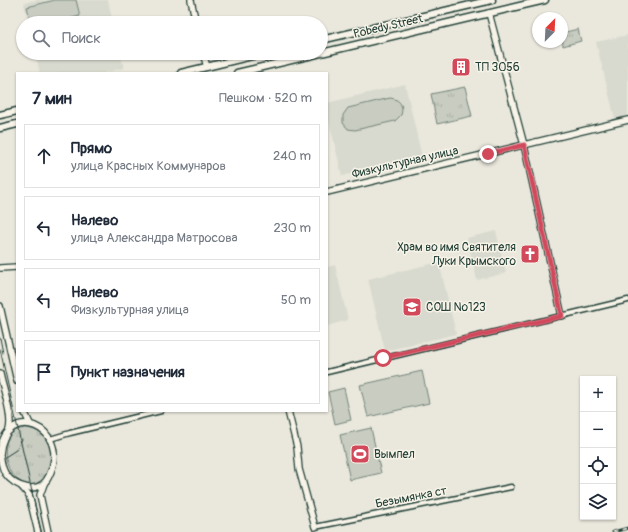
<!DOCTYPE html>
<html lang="ru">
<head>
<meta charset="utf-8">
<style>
	:root { --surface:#fff; --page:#f2f2f3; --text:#1f2937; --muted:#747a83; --line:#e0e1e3 }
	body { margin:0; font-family:Pangolin,sans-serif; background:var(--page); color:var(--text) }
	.controls { position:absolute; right:12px; bottom:12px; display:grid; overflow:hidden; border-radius:0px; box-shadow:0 1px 3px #0004 }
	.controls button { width:36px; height:36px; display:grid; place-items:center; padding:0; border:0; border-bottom:1px solid var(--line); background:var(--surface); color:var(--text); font:20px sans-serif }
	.compass { position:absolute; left:532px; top:12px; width:36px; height:36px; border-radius:50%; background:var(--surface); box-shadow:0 1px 3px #0004; rotate:24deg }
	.stop { position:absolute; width:12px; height:12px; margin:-9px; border:3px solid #d1495b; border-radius:50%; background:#fff }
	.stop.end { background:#d1495b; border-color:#fff; box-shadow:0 1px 4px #0008 }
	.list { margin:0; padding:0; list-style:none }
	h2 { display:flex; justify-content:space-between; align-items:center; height:52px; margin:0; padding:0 16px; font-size:17px }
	h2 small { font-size:13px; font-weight:400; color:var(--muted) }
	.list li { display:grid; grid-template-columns:26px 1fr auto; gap:12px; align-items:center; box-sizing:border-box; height:64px; margin:0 8px 8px; padding:0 8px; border:1px solid var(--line); border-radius:0px }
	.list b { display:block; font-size:15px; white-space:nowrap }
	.list p { margin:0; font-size:13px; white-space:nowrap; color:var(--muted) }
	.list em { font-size:13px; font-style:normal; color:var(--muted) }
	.icon { flex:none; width:22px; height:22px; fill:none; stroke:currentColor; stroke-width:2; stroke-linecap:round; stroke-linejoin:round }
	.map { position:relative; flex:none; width:628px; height:532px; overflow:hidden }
	.search { position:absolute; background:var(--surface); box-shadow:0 1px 3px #0004; left:16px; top:16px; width:312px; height:44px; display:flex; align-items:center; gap:10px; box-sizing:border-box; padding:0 14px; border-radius:22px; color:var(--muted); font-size:15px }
	.panel { position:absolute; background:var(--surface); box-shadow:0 1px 3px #0004; left:16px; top:72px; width:312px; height:340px; border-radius:0px }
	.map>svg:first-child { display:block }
	.built { fill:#d9dacf }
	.grass { fill:url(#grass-tufts); stroke:#74847a }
	.pitch { fill:#c8ccc1; stroke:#74847a }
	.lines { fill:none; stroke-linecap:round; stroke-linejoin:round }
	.street-casing { stroke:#1f3d34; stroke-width:7 }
	.secondary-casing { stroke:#1f3d34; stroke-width:8 }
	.primary-casing { stroke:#1f3d34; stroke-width:9 }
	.street { stroke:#f7f3e8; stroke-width:4 }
	.secondary { stroke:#f7f3e8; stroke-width:5.5 }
	.primary { stroke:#f7f3e8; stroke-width:6 }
	.tram { stroke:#1f3d34; stroke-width:1 }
	.rail-casing { stroke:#1f3d34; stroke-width:3 }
	.rail { stroke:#f7f3e8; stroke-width:1.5; stroke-dasharray:4.5; stroke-linecap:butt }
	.route { stroke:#d1495b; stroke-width:5 }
	.labels { text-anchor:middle; stroke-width:3; stroke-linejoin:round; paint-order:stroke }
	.street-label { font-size:12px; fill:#1f3d34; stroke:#f7f3e8 }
	.poi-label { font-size:12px; fill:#1f3d34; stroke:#f7f3e8; text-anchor:start }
</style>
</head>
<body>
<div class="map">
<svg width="628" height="532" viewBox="0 0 628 532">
	<defs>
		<pattern id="grass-tufts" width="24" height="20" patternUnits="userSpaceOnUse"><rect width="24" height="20" fill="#c8ccc1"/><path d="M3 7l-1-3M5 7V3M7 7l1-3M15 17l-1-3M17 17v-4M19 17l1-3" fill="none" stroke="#abb0a6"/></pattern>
	</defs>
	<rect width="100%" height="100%" fill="#eae8dd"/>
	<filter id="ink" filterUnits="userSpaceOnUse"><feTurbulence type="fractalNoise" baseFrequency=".025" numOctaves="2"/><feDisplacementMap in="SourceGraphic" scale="8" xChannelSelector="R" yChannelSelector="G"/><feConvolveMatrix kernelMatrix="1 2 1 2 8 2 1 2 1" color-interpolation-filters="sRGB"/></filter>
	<g filter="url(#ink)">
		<g class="built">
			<path d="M36,0H108L113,23H28L24,3Z"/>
			<path d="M628,35V116L615,119L596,42Z"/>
			<path d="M35,53H120L124,68L104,73H40Z"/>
			<path d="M405,84L422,157L342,176L327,112V103Z"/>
			<path d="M496,231L506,273L477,280L467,238Z"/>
			<path d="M439,262L456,334L385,351L368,279Z"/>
			<path d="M335,265L348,320L327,326V267Z"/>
		</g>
		<g class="grass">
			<path d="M578,29L581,41L563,46L562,33Z"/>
			<path d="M465,87L472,116L437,124L431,94Z"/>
			<path d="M25,428C66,430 53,500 21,482C15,479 10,473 8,466C4,457 4,442 11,434C15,430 20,429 25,428Z"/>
		</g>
		<g class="pitch">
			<path d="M55,0H76L80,16L51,23H31L27,7Z"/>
			<path d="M390,98C400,99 404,106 401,115L395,121L355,130L348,129L343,123V115L348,108Z"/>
			<path d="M422,371L429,403L368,417L360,385Z"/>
			<path d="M344,388L351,420L335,424L328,392Z"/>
			<path d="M371,428L381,473L350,480L340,435Z"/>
		</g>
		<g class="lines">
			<defs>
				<g id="street">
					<path d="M327,372L628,300"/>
					<path d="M50,439L70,433L161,411"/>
					<path d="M315,527L511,487"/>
				</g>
				<g id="secondary">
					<path d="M191,0L196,23"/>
					<path d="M489,13L524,145L562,316"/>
					<path d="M203,53L207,67"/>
					<path d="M327,192L628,120"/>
					<path d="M0,268L17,267"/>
					<path d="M0,306L17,381"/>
					<path d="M0,374C3,389 13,416 9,430"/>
					<path d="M24,411L30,424"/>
					<path d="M288,411L297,447L299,469L315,527"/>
					<path d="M0,454C4,400 73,426 49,476C40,496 15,488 5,473C2,468 1,461 0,455"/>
					<path d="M44,484L40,495L48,532"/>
					<path d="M22,487L29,495L38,532"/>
				</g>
				<g id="primary">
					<path d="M321,40L492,0"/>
					<path d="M181,73L265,53"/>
					<path d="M237,73L545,0"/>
					<path d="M0,115L17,111"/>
					<path d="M0,128L17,124"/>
				</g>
			</defs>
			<use href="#street" class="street-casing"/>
			<use href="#secondary" class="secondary-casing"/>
			<use href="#primary" class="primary-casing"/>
			<use href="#street" class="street"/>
			<use href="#secondary" class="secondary"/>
			<use href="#primary" class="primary"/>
			<g class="tram">
				<path d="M0,338L3,353"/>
				<path d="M0,349L41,532"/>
				<path d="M5,457L16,450L22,439"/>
			</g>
			<defs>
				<path id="rail" d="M613,532L628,528"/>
			</defs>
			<use href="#rail" class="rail-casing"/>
			<use href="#rail" class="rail"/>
		</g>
	</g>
	<g class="lines" filter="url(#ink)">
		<path class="route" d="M383,358L562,316L524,145L488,154"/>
	</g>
	<defs>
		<symbol id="building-square" viewBox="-11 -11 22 22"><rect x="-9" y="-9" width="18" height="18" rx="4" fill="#d1495b" stroke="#f7f3e8"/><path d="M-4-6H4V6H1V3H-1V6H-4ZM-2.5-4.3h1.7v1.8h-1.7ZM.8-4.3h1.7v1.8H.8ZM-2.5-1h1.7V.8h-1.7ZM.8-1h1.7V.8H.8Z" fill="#fff"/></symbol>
		<symbol id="church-square" viewBox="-11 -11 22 22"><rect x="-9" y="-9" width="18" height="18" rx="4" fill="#d1495b" stroke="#f7f3e8"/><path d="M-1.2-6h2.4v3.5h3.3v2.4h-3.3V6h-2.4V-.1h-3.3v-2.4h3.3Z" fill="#fff"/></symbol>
		<symbol id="school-square" viewBox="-11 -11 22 22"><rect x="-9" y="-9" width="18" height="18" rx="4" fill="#d1495b" stroke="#f7f3e8"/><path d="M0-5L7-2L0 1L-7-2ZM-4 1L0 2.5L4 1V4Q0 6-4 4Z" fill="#fff"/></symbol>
		<symbol id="stadium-square" viewBox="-11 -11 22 22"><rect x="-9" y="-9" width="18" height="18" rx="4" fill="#d1495b" stroke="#f7f3e8"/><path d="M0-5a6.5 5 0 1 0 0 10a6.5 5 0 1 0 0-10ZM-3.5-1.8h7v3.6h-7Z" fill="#fff"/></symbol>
	</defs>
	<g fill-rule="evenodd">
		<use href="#building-square" x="450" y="56" width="22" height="22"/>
		<use href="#church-square" x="519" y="243" width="22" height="22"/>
		<use href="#school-square" x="401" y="296" width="22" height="22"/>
		<use href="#stadium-square" x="349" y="443" width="22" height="22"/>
	</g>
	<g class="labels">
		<g class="street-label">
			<text transform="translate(388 26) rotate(-13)" y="4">Pobedy Street</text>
			<text transform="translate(405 162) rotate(-13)" y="4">Физкультурная улица</text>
			<text transform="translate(411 497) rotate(-11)" y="4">Безымянка ст</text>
		</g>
		<g class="poi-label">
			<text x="475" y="71">ТП 3056</text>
			<text x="516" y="251" text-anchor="end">Храм во имя Святителя<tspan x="516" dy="14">Луки Крымского</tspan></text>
			<text x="426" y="311">СОШ №123</text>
			<text x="374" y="458">Вымпел</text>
		</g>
	</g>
</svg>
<div class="controls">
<button>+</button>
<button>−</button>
<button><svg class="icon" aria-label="locate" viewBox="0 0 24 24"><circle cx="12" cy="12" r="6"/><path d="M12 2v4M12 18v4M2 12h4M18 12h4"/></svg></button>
<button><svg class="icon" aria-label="layers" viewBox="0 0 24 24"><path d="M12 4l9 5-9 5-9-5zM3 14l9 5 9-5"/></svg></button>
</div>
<svg class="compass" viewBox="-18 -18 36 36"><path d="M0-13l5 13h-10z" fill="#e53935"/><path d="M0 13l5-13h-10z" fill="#747a83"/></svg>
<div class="stop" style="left:383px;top:358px"></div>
<div class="stop end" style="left:488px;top:154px"></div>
<div class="search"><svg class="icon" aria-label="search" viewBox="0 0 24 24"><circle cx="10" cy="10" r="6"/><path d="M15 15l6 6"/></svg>Поиск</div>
<section class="panel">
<h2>7 мин<small>Пешком · 520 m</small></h2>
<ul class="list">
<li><svg class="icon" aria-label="ahead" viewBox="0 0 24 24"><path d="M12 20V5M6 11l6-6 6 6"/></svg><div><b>Прямо</b><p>улица Красных Коммунаров</p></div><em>240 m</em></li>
<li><svg class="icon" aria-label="left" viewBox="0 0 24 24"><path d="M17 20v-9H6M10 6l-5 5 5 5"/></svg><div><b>Налево</b><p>улица Александра Матросова</p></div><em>230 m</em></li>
<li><svg class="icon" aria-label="left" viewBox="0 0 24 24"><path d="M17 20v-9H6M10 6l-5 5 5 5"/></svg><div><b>Налево</b><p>Физкультурная улица</p></div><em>50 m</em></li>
<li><svg class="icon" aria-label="arrive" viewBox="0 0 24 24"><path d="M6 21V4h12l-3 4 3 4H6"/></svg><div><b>Пункт назначения</b></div></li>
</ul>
</section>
</div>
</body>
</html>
